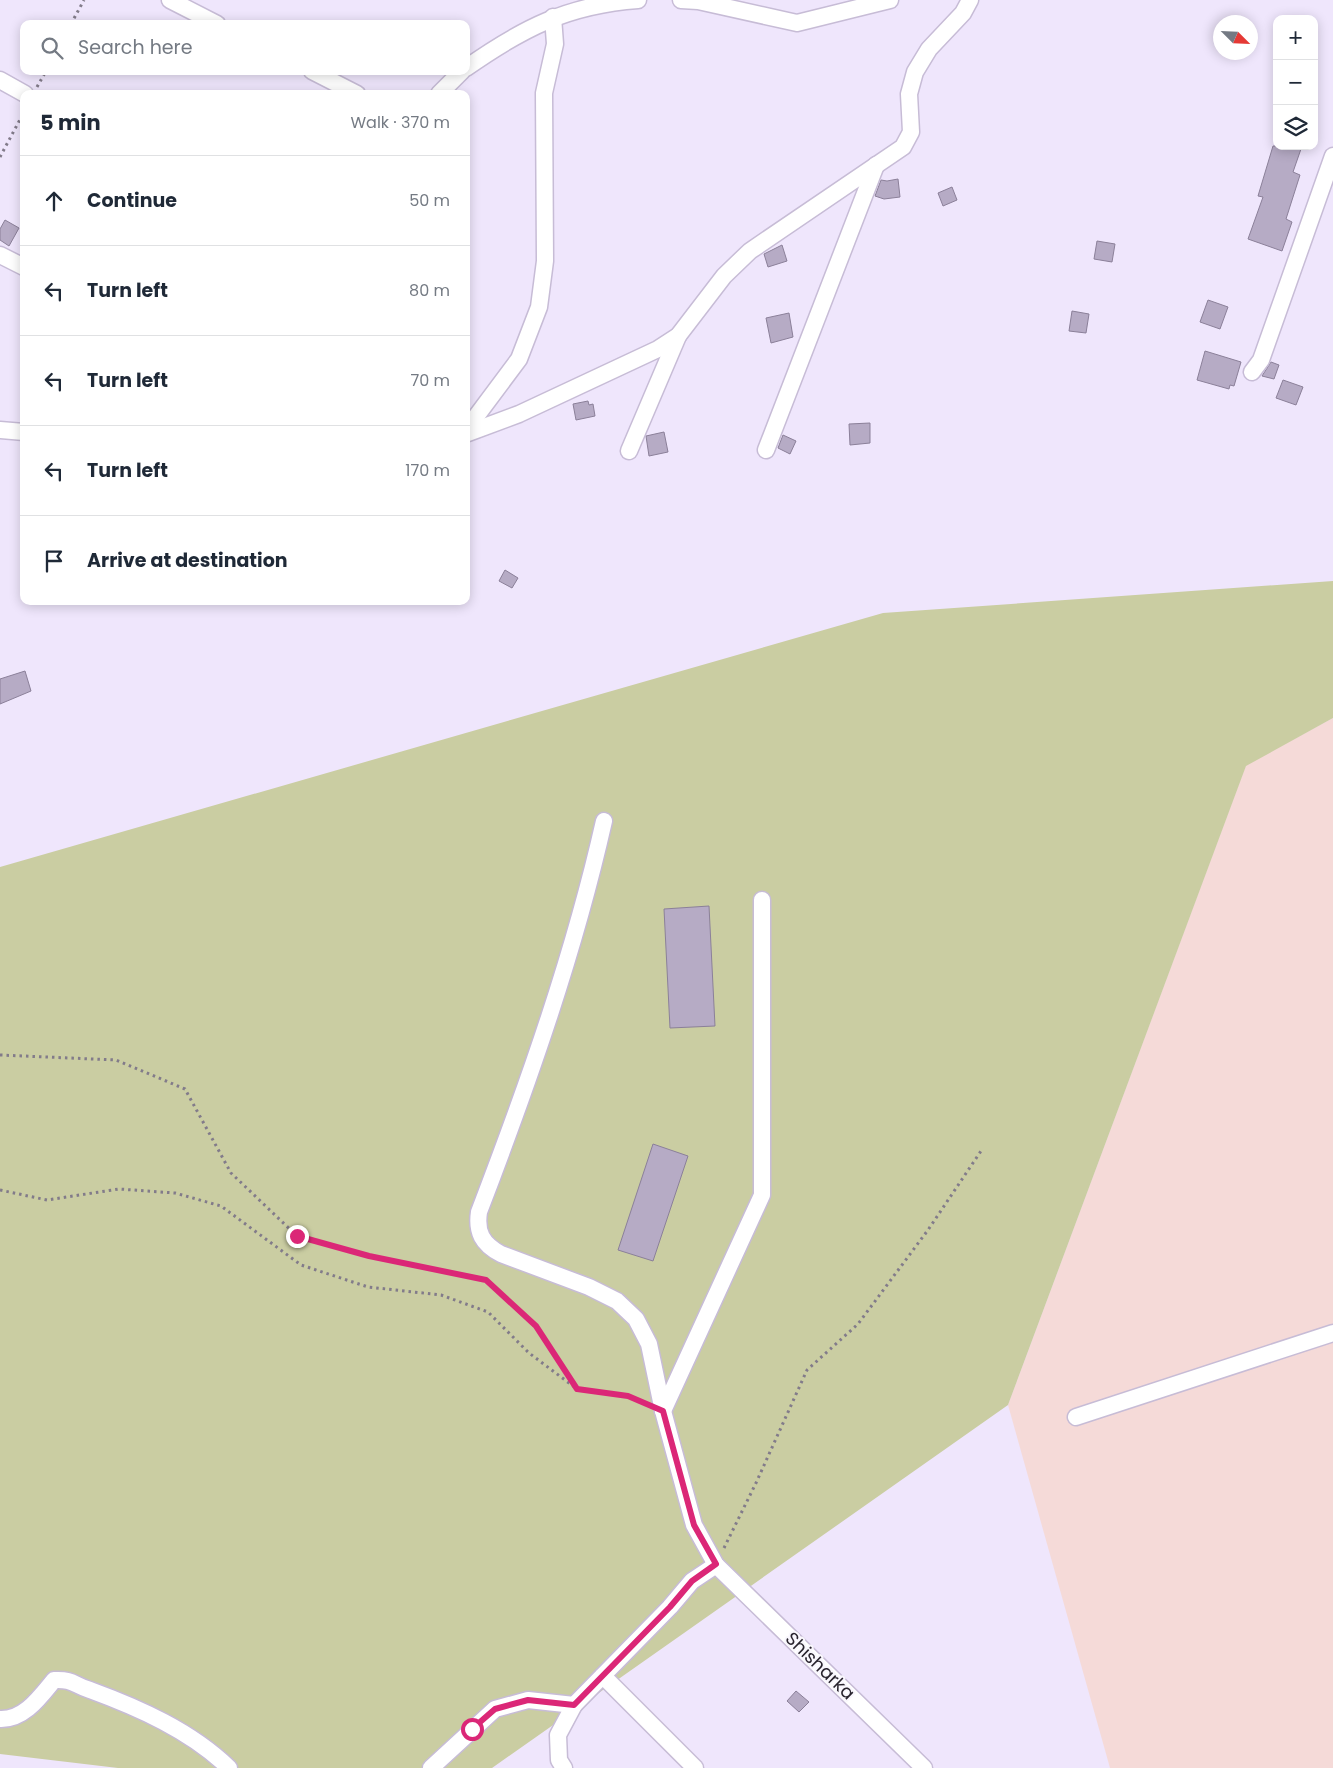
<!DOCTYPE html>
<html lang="en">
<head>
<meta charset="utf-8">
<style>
	:root { --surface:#fff; --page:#f6f6f7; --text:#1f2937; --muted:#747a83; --line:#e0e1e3 }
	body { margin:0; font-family:Poppins,sans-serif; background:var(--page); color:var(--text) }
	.controls { position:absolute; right:15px; top:15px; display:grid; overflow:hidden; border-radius:10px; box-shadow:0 2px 12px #0003 }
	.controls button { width:45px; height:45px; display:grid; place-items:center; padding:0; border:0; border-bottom:1px solid var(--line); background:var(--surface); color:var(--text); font:25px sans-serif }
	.compass { position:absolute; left:1213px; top:15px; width:45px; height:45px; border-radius:50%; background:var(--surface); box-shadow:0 2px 12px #0003; rotate:114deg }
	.stop { position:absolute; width:15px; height:15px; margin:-11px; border:4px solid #db2777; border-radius:50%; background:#fff }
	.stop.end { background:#db2777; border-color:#fff; box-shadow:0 1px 5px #0008 }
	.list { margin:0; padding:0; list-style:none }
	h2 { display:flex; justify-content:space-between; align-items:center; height:65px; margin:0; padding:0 20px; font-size:21px }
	h2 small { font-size:16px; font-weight:400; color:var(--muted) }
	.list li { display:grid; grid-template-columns:32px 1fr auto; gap:15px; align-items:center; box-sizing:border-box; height:90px; padding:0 20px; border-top:1px solid var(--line) }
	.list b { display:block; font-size:19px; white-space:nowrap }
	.list em { font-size:16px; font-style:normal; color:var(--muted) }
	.icon { flex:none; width:28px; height:28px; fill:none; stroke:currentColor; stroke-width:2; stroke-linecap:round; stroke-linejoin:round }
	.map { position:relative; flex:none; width:1333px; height:1768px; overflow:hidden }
	.search { position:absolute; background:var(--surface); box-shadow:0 2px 12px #0003; left:20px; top:20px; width:450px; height:55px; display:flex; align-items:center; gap:12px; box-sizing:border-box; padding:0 18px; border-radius:10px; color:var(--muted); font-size:19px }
	.panel { position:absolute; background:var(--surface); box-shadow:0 2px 12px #0003; left:20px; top:90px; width:450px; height:515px; border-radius:10px }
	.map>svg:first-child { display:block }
	.industrial { fill:#f5dad8 }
	.green { fill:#cacda2 }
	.building { fill:#b6abc5; stroke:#8b8099 }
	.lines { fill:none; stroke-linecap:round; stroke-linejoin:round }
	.minor-casing { stroke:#c7bcd6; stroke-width:19 }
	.path { stroke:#827b8a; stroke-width:3; stroke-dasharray:2.5 4; stroke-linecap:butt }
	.minor { stroke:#fff; stroke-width:16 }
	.route { stroke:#db2777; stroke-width:6 }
	.labels { text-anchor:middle; stroke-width:4; stroke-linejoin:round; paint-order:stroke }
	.street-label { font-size:18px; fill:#28232d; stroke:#f9f7fd }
</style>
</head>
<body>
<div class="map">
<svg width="1333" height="1768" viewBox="0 0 1333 1768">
	<rect width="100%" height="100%" fill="#efe6fc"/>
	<path class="industrial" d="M1333,718V1768H1110L1008,1405L1246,765Z"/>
	<path class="green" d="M1333,581V718L1246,766L1008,1405L492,1768H118L0,1754V867L883,613Z"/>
	<g class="building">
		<path d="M1273,146H1302L1293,172L1300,175L1286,219L1292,222L1282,251L1248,239L1263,197L1258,196Z"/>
		<path d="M898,179L900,197L884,199L875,196L881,180L887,181Z"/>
		<path d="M952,187L957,200L943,206L938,193Z"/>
		<path d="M5,220L19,228L9,246L0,240V229Z"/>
		<path d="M1097,241L1115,244L1112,262L1094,259Z"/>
		<path d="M782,245L787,261L768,267L764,254Z"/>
		<path d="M1208,300L1228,307L1220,329L1200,322Z"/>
		<path d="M1072,311L1089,314L1086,333L1069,331Z"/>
		<path d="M789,313L793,337L771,343L766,318Z"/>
		<path d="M1205,351L1241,362L1234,386L1230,385L1229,389L1197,380Z"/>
		<path d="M1271,362L1279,365L1274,379L1262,376Z"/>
		<path d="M1283,380L1303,387L1296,405L1276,398Z"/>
		<path d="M588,401L589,405L593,404L595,416L576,420L573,404Z"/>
		<path d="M870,423V443L850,445L849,424Z"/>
		<path d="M664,432L668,452L649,456L646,436Z"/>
		<path d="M783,435L796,441L790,454L778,448Z"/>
		<path d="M505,570L518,578L512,588L499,581Z"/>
		<path d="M25,671L31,691L0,704V679Z"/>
		<path d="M709,906L715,1026L670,1028L664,909Z"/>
		<path d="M653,1144L688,1156L653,1261L618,1250Z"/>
		<path d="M796,1691L809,1702L799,1712L787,1701Z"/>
	</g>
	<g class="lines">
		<defs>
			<g id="minor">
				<path d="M170,0L217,24"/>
				<path d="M681,0L698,1L797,23L890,0"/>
				<path d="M466,68C523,28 568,5 638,0"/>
				<path d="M312,71L357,94"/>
				<path d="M0,80L25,94"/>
				<path d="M439,94L462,71"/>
				<path d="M0,255L24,267"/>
				<path d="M1252,372L1261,360L1333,156"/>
				<path d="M0,430L24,432"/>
				<path d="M466,433L472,422L519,359L539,307L545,261L544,93L555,44L553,17"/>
				<path d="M468,433L519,414L658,349L678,336L724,276L750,251L903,147L911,132L909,94L915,72L929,49L963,13L970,0"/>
				<path d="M766,450L876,165"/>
				<path d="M629,451L678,336"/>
				<path d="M604,821C574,954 528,1084 479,1212C476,1232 482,1244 501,1254L589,1287L617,1301L636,1319L649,1344L663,1411L694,1525L716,1565L924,1768"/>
				<path d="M663,1411L762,1195V900"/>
				<path d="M1076,1417L1333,1333"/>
				<path d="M603,1676L695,1768"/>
				<path d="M0,1719C24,1720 40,1697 54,1680C74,1679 73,1685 90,1690C139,1708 191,1731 229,1768"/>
				<path d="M431,1768L495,1709L528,1700L574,1705"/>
				<path d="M564,1768L559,1760L558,1735L574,1705L670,1607L692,1581L716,1565"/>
			</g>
		</defs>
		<use href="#minor" class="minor-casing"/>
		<g class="path">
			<path d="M71,24L84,0"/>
			<path d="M37,87L46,71"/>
			<path d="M0,157L24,112"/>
			<path d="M0,1055L116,1060L185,1089L231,1173L297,1236L369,1256L486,1280L536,1326L575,1387"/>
			<path d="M0,1190L47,1200L119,1189L175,1193L221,1206L301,1265L368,1287L441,1295L488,1312L529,1353L577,1389L628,1396L647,1404"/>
			<path d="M724,1548L756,1483L807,1370L858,1324L928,1230L983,1148"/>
		</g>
		<use href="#minor" class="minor"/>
	</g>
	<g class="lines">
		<path class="route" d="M297,1236L369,1256L486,1280L536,1326L577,1389L628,1396L663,1411L694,1525L716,1564L692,1581L670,1607L574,1705L528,1700L495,1709L472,1729"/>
	</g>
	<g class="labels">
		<g class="street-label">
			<text transform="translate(820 1666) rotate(44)" y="6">Shisharka</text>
		</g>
	</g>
</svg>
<div class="controls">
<button>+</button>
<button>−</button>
<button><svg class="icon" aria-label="layers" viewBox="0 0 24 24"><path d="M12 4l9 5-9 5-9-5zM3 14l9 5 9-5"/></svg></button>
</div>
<svg class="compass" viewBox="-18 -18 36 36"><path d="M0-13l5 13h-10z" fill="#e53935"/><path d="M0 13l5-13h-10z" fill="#747a83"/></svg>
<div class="stop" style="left:472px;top:1729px"></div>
<div class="stop end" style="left:297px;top:1236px"></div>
<div class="search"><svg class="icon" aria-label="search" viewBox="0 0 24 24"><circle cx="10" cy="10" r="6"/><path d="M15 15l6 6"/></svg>Search here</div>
<section class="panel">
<h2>5 min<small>Walk · 370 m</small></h2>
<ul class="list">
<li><svg class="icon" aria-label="ahead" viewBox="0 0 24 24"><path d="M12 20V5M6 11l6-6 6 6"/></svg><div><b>Continue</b></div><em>50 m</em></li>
<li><svg class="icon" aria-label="left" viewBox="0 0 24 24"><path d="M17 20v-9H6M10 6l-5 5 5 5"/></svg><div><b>Turn left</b></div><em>80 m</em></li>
<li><svg class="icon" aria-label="left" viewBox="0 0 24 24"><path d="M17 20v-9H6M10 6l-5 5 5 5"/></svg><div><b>Turn left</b></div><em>70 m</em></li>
<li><svg class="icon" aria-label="left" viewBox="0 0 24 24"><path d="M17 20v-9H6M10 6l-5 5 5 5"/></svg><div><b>Turn left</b></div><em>170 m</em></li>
<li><svg class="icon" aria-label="arrive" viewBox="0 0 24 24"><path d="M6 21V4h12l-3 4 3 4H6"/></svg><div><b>Arrive at destination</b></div></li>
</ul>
</section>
</div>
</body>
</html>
